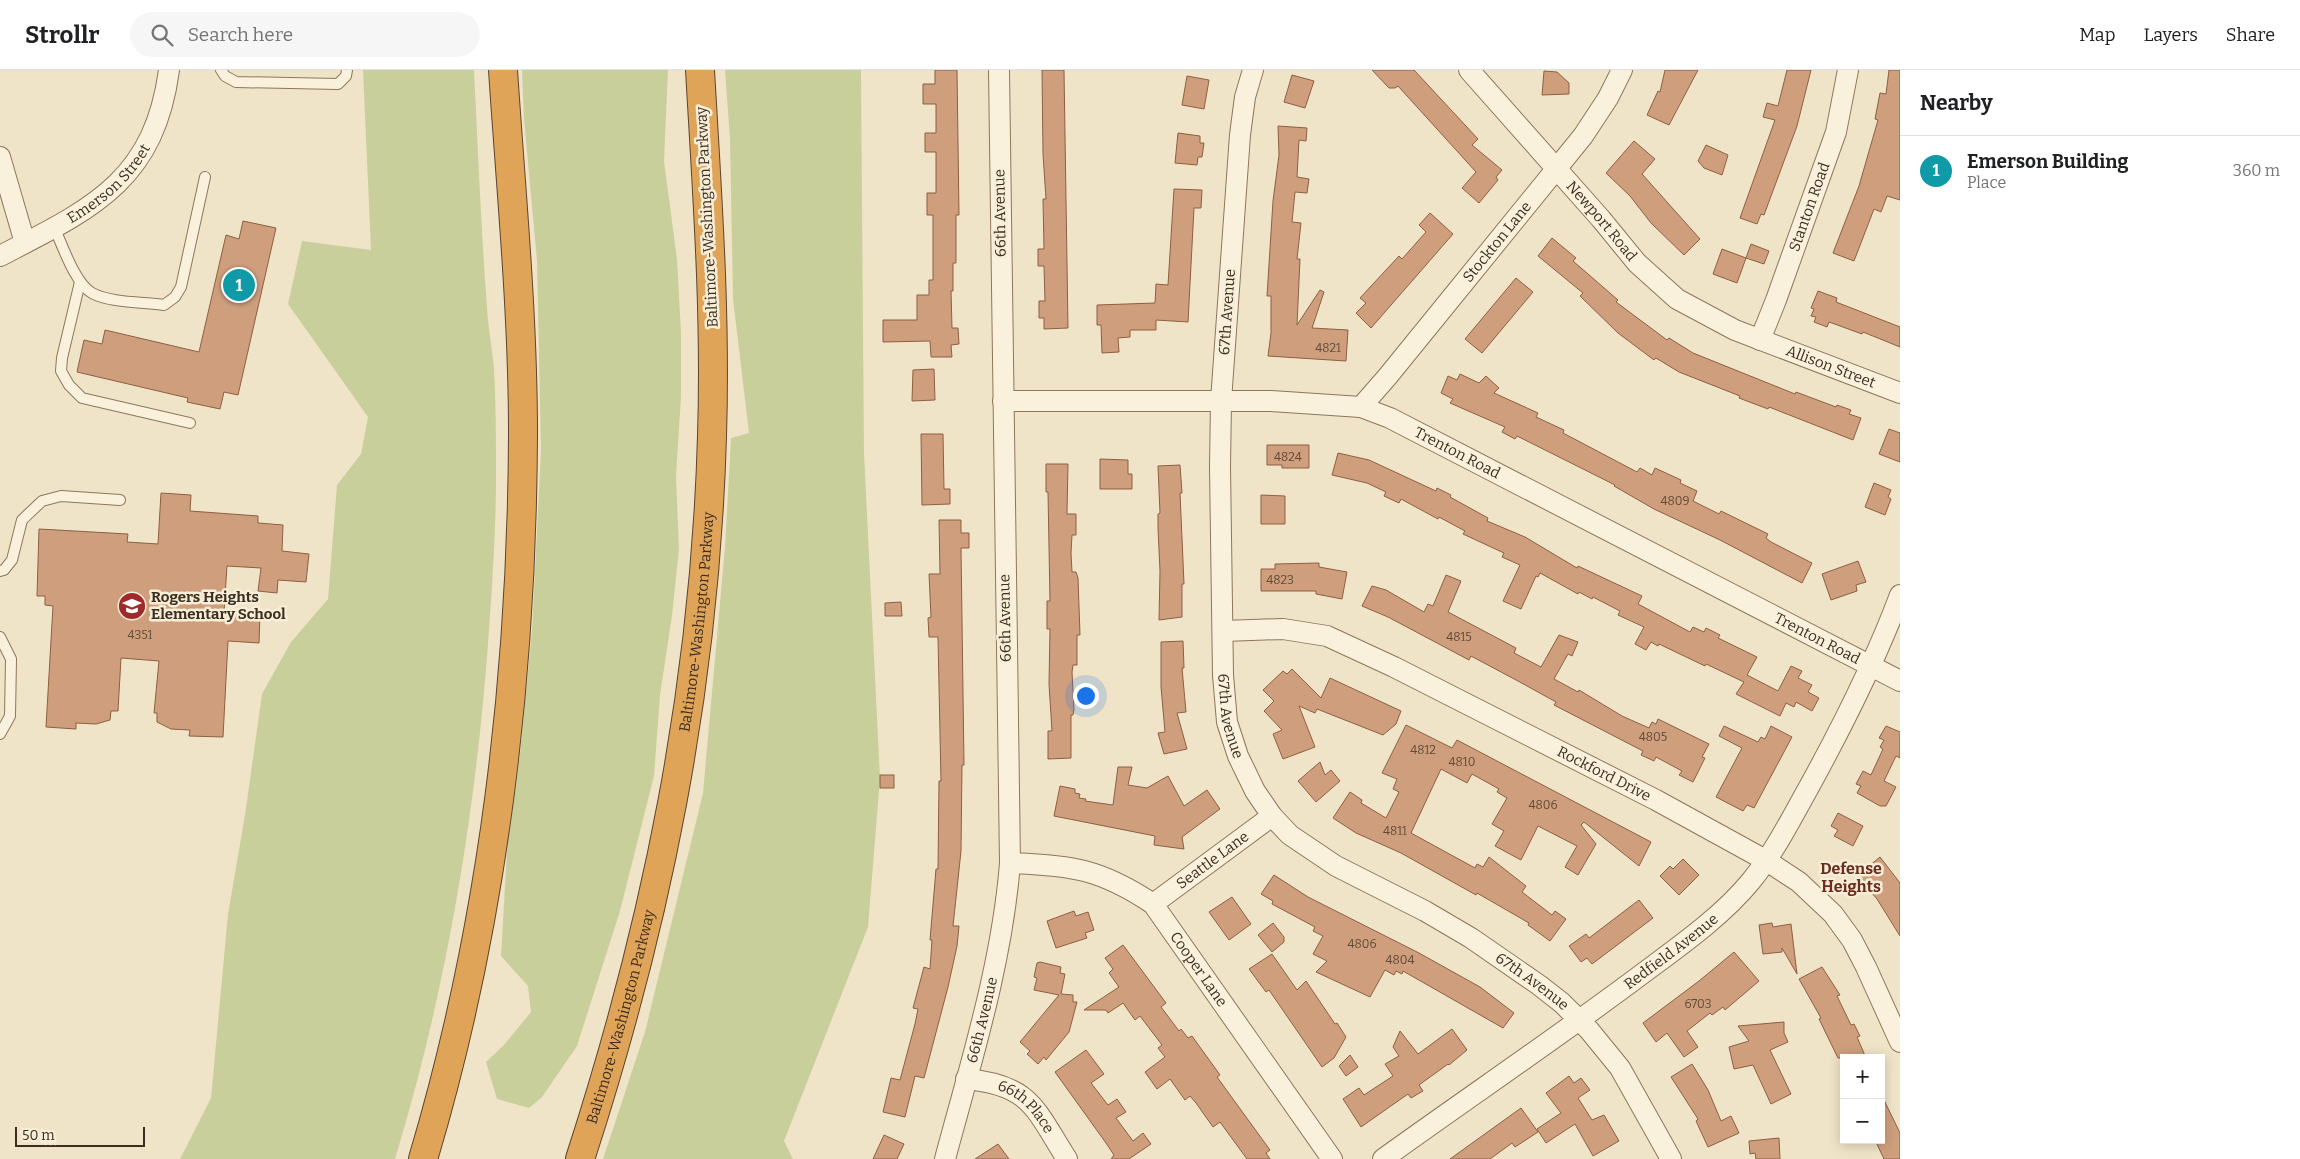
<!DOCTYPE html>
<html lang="en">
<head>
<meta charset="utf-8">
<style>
	:root { --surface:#fff; --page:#f6f6f6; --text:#202124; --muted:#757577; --line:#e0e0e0; --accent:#db2777 }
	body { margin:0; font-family:Bitter,serif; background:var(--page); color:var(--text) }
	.controls { position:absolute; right:15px; bottom:15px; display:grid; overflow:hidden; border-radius:0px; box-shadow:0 2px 12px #0003 }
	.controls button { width:45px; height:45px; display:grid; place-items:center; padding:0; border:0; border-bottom:1px solid var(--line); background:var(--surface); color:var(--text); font:25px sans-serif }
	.scale { position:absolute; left:15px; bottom:12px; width:130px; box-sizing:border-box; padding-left:5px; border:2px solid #3d2e20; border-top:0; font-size:14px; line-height:18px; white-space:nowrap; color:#3d2e20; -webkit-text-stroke:4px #f7eed8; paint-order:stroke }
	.you { position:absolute; left:1085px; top:625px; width:18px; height:18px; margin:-12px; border:4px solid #fff; border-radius:50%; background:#1a73e8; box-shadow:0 0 0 8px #1a73e833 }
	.badge { display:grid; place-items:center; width:32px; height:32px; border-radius:50%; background:var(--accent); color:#fff; font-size:16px; font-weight:700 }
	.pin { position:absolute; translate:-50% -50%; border:2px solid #fff; box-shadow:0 1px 5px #0006 }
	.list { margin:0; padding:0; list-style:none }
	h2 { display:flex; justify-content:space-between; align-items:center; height:65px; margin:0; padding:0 20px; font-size:21px }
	h2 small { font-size:16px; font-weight:400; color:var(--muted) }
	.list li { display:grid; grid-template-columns:32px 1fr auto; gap:15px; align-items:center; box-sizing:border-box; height:70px; padding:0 20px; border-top:1px solid var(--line) }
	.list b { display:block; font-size:19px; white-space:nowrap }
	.list p { margin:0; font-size:16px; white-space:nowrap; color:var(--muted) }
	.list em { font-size:16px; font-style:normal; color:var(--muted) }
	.icon { flex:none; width:28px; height:28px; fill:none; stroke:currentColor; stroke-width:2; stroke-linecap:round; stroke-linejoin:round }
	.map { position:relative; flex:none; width:1900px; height:1089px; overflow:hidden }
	header { display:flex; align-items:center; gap:30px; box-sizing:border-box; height:70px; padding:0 25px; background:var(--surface); border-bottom:1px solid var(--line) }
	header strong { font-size:24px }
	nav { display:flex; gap:28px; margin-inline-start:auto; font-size:18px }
	.search { width:350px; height:45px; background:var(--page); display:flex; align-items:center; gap:12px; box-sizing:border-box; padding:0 18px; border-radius:28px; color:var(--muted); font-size:19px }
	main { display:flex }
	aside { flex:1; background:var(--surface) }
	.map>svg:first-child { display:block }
	.green { fill:#c9cf9b }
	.building { fill:#cf9f7d; stroke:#8d5f41 }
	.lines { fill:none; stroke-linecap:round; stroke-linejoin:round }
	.lane-casing { stroke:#8d765c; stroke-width:12 }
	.street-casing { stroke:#8d765c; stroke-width:22 }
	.highway-casing { stroke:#5b4430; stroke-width:30 }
	.lane { stroke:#faf1dc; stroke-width:10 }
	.street { stroke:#faf1dc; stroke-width:20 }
	.highway { stroke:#e0a458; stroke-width:28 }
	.labels { text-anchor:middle; stroke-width:5; stroke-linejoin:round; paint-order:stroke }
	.number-label { font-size:12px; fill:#624a37 }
	.street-label { font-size:15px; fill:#3d2e20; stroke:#f7eed8 }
	.poi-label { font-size:15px; font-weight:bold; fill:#3d2e20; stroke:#f7eed8; text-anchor:start }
	.neighbourhood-label { font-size:16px; font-weight:bold; fill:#6b2e1e; stroke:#f7eed8 }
</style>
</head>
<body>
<header>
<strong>Strollr</strong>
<div class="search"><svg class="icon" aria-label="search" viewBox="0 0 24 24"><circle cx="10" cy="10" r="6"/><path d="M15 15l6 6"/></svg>Search here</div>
<nav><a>Map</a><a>Layers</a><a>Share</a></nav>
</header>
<main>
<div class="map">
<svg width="1900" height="1089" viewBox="0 0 1900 1089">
	<rect width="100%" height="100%" fill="#f0e4c8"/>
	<g class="green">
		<path d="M363,0H474C478,79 481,158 487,237C488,257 492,277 494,298C496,334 496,371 496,408C496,463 492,519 488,574C475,748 446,922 395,1089H180L211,1028L228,844L245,745L262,624L291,572L328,529L337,415L361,384L368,347L288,234L302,171L371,180Z"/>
		<path d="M522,0H668L664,91L677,189L681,263V327L676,406L679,479L672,546L660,625L654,706L620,841L577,976L542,1027L529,1038L497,1029L486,992L504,975L531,942L528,916L501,886L507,781L520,685L532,560L541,381L537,191L524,49Z"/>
		<path d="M725,0H861L864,383L880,708L868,857L784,1071L793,1089H603L645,962L703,723L725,477L731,368L749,363L733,229L730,69Z"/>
	</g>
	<g class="building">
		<path d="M935,0H957L959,145H956V193H953V221H951L952,258H958L959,274L951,275L952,287H931L930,271L883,272V250H917V225H929V210H933V145H927V123H936V82H925V63H936V34H923V14H935Z"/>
		<path d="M1042,0H1064L1068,258L1044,259V248H1039V231H1045L1044,196H1038V179H1044L1043,129H1046L1043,84Z"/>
		<path d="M1372,0H1414L1478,69L1472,75L1502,100L1496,107L1498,110L1479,133L1462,118L1476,102L1398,16L1395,18H1389Z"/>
		<path d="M1665,0H1698L1669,55L1647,45L1658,21L1660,22Z"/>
		<path d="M1787,0H1811L1797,56L1764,145L1761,144L1757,154L1740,148L1775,50L1763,47L1767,33L1778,36Z"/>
		<path d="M1889,0H1900V130L1887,126L1881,142L1874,139L1854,191L1833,183L1859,116L1878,50L1875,49L1880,23L1886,24Z"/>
		<path d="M1544,1L1557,2L1569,13V24L1542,25Z"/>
		<path d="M1292,5L1314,11L1305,38L1284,32Z"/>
		<path d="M1187,6L1209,10L1204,39L1182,35Z"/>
		<path d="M1278,56L1307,58L1306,71L1299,70L1297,107L1309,109L1307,123L1295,122L1292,152L1301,153L1297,189H1300L1297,255L1320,220L1324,222L1312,258L1348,260L1346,291L1268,286L1271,263V226H1267L1273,131L1279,85Z"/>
		<path d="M1178,63L1200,66V73H1204L1202,87H1198L1197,95L1175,93Z"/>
		<path d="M1634,71L1655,89L1642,104L1700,169L1684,185L1651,153L1630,126L1606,103Z"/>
		<path d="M1706,75L1728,85L1722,105L1704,98L1698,91Z"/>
		<path d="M1174,119L1202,120L1201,138H1194L1188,252L1156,250V260H1130V267L1118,268L1119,282L1102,283L1101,255H1097V235L1155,233L1156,214L1168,215Z"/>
		<path d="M1430,143L1453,164L1371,258L1356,243L1366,233L1360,228L1399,186L1402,189L1426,162L1419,155Z"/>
		<path d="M243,151L276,158L238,325L224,322L220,339L187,332L188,328L77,302L84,270L102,274L105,260L199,282L226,165L239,169Z"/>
		<path d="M1552,168L1576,188L1573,191L1618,230L1616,232L1667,270L1669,268L1693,283L1795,324L1796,322L1836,337L1837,335L1851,340L1849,344L1861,348L1853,370L1769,337L1768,339L1739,328L1740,326L1679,302L1656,288L1654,290L1618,263L1580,226L1583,223L1538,186Z"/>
		<path d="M1751,174L1769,181L1764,194L1746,188L1737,213L1713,204L1722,179L1746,188Z"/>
		<path d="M1516,208L1533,222L1482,283L1465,269Z"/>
		<path d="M1818,221L1837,228L1836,232L1900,257V277L1863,262L1862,264L1829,252L1827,257L1814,252L1816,247L1811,246L1814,239L1811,238Z"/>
		<path d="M934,299L935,330L912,331L913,300Z"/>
		<path d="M1460,304L1479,313L1486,306L1499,318L1494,323L1538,343L1536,347L1564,360L1563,363L1637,402L1640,398L1652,405L1655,398L1681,410L1680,413L1697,421L1693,431L1719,444L1721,441L1768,464L1766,468L1771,472L1812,493L1802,513L1720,470L1654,439L1614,416L1615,415L1517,366L1515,369L1502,362L1505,357L1450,333L1453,329L1441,323L1448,306L1457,310Z"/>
		<path d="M1889,359L1900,363V392L1879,384Z"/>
		<path d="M921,364H943L944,419H950V434L922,435Z"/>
		<path d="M1267,375H1309V398H1282V395H1267Z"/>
		<path d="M1338,383L1369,390L1436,421L1437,418L1451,425L1450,427L1488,448L1487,451L1525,467L1577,498L1578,496L1642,526L1638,534L1690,562L1693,557L1704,562L1706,558L1720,565L1718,568L1757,587L1747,605L1778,621L1791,596L1802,601L1798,608L1812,615L1808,622L1819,628L1812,641L1796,632L1794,637L1786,633L1780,646L1736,624L1744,612L1706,594L1705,596L1659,574L1658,576L1651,572L1646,580L1635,574L1644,557L1618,545L1620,541L1593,527L1592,529L1579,522L1578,524L1540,503L1538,507L1536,506L1521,539L1503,531L1520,495L1502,487L1504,483L1463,464L1465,461L1439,447L1438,449L1401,429L1399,433L1384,426L1386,422L1367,413L1332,405Z"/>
		<path d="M1100,389L1128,390V404H1132V419H1100Z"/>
		<path d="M1046,394H1068L1067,444H1076V465H1072L1071,483L1072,502H1076L1078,508L1080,565H1077V595H1073L1072,602L1074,639L1073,645H1071V688L1048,689V661H1052L1049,614L1050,559H1047V531H1050L1048,422H1046Z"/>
		<path d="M1180,395L1182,423H1180L1184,514H1182V547L1159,550L1160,501L1158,458V444L1160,443L1158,396Z"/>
		<path d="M1874,413L1891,420L1888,427L1891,429L1885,445L1865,437Z"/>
		<path d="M161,423L191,425L190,441L258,446V453L283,455L282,481L309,484L306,512L278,510L277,523L258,521L261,498L227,496L224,542L260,544L259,573L228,571L223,667L189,666L190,660L171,659L157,652V643H154L159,591L121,588L118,641H111L110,650L96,654L76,653V659L46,657L53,536L45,535V526H37L39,459L128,464L127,472L158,474Z"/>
		<path d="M1261,425L1285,426V454H1261Z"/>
		<path d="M939,450H961V463H969V478H961L964,695H962L961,781L953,856H959L957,876L948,917L924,1008L915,1006L905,1047L883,1042L891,1008L900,1010L915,954L918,939L913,938L924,897L930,899L932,870H930L936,799H938L939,711H941L938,567H929L928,548L931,547L929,504H940Z"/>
		<path d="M1858,491L1866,512L1856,515L1857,521L1831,530L1822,504Z"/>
		<path d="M1319,493V497L1347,502L1342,529L1316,524V521H1261V499H1275V494Z"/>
		<path d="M1446,505L1461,511L1448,542L1516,578L1514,583L1541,597L1559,565L1578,572L1572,586L1568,584L1554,609L1578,622L1579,620L1622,646L1649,658L1652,652L1656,654L1658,649L1709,674L1702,687L1705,688L1693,712L1679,705L1682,701L1656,687L1654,691L1641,685L1643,681L1554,635L1556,632L1518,611L1471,586L1469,590L1388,547L1362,536L1372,516L1386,520L1424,542L1428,534L1433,536Z"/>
		<path d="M901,532L902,546H885V533Z"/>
		<path d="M1183,571L1184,598H1182L1186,642L1177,643L1187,679L1164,684L1158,663L1165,662L1161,617V572Z"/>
		<path d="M1292,599L1321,628L1330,608L1401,641L1396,654L1383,665L1317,639L1315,643L1299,636L1315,677L1283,689L1273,664L1282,660L1264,641L1274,631L1263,620L1283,601L1287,604Z"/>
		<path d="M1406,655L1452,678L1457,670L1651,772L1639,796L1584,752L1581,755L1596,774L1578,805L1565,797L1577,776L1538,756L1521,790L1495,776L1504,761L1492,754L1507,728L1497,722L1499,719L1472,704L1467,713L1441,699L1411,763L1475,798L1477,794L1483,797L1489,787L1526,816L1522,822L1552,845L1555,841L1566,849L1550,871L1528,855L1529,853L1477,823L1476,825L1401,783L1356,763L1333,748L1350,722L1362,730L1361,733L1386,748L1399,722L1393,719L1397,709L1382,703Z"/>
		<path d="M1724,656L1758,672L1761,667L1765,669L1771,656L1792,667L1754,738L1747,735L1743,741L1716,727L1742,678L1719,666Z"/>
		<path d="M1886,656L1900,662V688L1896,686L1884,711L1896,717L1886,736H1880L1857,723L1861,716L1856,714L1863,701L1871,705L1883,679L1880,677L1884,670L1879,668Z"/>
		<path d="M1320,692L1325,705L1331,700L1340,711L1316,732L1298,711Z"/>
		<path d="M1118,697H1132L1128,715L1147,718L1168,706L1184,736L1207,720L1220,739L1182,767L1184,779L1154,775L1155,766L1054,746L1060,716L1075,719V723L1080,724L1079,728L1086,729L1085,731L1113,735Z"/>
		<rect x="880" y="705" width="14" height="13"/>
		<path d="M1838,743L1863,756L1853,776L1834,766L1838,760L1831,756Z"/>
		<path d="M1880,787L1900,813V866L1877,829L1857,806Z"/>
		<path d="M1683,789L1699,805L1679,825L1660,806L1670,796L1673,799Z"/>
		<path d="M1274,805L1308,827L1419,883L1480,917L1514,943L1503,958L1403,901L1402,904L1396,901L1394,905L1385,900L1370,927L1316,902L1327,891L1313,884L1323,866L1313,861L1315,857L1272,834L1273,831L1261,824Z"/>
		<path d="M1232,827L1251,854L1229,870L1209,842Z"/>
		<path d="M1639,830L1653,848L1592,894L1587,888L1581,892L1569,876L1586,864L1589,868Z"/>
		<path d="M1074,841L1076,846L1088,842L1094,860L1085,863L1087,868L1056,878L1047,851Z"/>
		<path d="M1273,853L1284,867V872L1272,882L1258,865Z"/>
		<path d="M1772,853L1773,857L1791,854L1797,904L1782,878V882L1763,884L1759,855Z"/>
		<path d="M1123,875L1166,933L1161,937L1179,961L1181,959L1188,968L1192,966L1220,1005L1217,1007L1270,1080L1266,1083L1270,1089H1247L1220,1052L1213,1057L1196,1033L1190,1026L1185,1030L1170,1009L1157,1019L1145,1002L1165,987L1158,978L1162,975L1140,946L1135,950L1123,933L1108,943L1106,940H1084L1119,917L1109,903L1113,899L1105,888Z"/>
		<path d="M1734,882L1759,911L1725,940L1723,937L1712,945L1710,943L1687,961L1698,977L1684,987L1667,963L1656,972L1643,953L1699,911Z"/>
		<path d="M1272,884L1297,920L1306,911L1335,954L1337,953L1346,967L1334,988L1322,997L1269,920L1266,922L1249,899Z"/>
		<path d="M1040,892L1061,897L1060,903L1065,904L1061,924L1073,925V932H1077L1069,962L1046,990L1044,987L1038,994L1027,984L1030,981L1020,972L1059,925L1034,920L1037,908L1034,907L1037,893Z"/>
		<path d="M1822,897L1840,925L1837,926L1851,955L1854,954L1860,966L1857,967L1866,988H1838L1819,949L1821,948L1799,909Z"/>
		<path d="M1784,952V963L1788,972L1770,980L1791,1024L1771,1034L1753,995L1734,999L1729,977L1749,971L1738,956Z"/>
		<path d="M1452,959L1467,980L1449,995L1448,994L1419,1015L1423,1021L1411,1028L1408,1024L1361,1057L1343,1029L1359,1018L1364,1025L1393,1006L1385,994L1399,986L1393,977L1400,961L1418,984Z"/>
		<path d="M1086,980L1104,1004L1091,1013L1108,1035L1117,1029L1126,1042L1116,1048L1133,1071L1143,1063L1151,1074L1129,1089H1111L1114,1085L1106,1073L1055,1002Z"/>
		<path d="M1350,985L1358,997L1346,1006L1339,996Z"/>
		<path d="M1692,994L1708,1020L1721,1051L1731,1046L1739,1063L1708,1077L1696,1051L1698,1049L1671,1007Z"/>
		<path d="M1569,1006L1574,1013L1581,1008L1590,1020L1578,1028L1592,1050L1604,1045L1619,1071L1593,1086L1575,1054L1546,1073L1537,1059L1561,1043L1546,1023Z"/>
		<path d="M1881,1024L1900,1063V1089H1884L1875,1070H1881Z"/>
		<path d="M1521,1038L1538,1062L1515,1077L1512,1073L1490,1089H1450Z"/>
		<path d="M884,1065L904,1074L897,1089H873Z"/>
		<path d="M1779,1068L1780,1089H1756L1755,1083L1750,1084L1749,1071Z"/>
		<path d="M998,1074L1009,1089H975Z"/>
	</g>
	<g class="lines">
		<defs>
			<g id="lane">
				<path d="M221,0L225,6L236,12L338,14L346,6L347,0"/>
				<path d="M54,157C62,174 75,214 92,223C110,233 144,232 164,235L175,227L181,217L205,107"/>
				<path d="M80,212L62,288L61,301L69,315L82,328L190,353"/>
				<path d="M0,501L4,500L12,490L22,450L42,431L61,426L120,430"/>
				<path d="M0,567L11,589L10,646L0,664"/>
			</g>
			<g id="street">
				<path id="s1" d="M1253,0L1245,27L1240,65L1221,331L1220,397L1223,605L1227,652L1238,686L1255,721L1272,746L1290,765L1336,796L1425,841L1471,868L1539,915L1562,933L1589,960L1620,998L1671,1089"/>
				<path id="s2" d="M1469,0L1601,149L1637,193L1677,229L1735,260L1900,323"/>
				<path d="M0,87L25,173"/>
				<path id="s3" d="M0,186C91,139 154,112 169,0"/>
				<path id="s4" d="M1760,270L1776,230L1836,62L1848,0"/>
				<path id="s5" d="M1003,331H1271L1361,337L1390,348L1900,611"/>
				<path id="s6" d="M1361,337L1388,306L1583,66L1608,28L1622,0"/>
				<path id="s7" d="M1223,561L1283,559L1327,566L1394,597L1656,730L1767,791L1799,812L1833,844L1852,870L1866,897L1900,972"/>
				<path id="s8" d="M1010,793C1071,795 1101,799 1153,834L1332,1089"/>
				<path id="s9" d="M1153,834L1272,746"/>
				<path id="s10" d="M966,1009C1031,1015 1035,1039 1067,1089"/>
				<path id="s11" d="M945,1089C971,992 1002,894 1010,793L999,0"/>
				<path id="s12" d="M1383,1089C1465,1030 1549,973 1630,913C1671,882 1719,850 1751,811C1774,783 1791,749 1809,717C1843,655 1875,592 1900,525"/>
			</g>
			<g id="highway">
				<path d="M423,1089C493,855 522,608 523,364C523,243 511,121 503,0"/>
				<path id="s13" d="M580,1089C657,852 705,616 712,366C716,244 707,122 700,0"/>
			</g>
		</defs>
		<use href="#lane" class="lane-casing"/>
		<use href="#street" class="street-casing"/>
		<use href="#highway" class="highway-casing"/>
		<use href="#lane" class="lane"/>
		<use href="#street" class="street"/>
		<use href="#highway" class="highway"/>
	</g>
	<defs>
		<symbol id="school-disc" viewBox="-11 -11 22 22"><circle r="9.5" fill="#9e2a2b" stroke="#f7eed8"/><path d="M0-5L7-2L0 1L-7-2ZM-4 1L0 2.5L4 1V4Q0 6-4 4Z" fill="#fff"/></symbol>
	</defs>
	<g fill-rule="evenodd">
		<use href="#school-disc" x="116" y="520" width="32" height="32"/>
	</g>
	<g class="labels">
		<g class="number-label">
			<text x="1328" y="282">4821</text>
			<text x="1288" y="391">4824</text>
			<text x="1675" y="435">4809</text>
			<text x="1280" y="514">4823</text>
			<text x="140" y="569">4351</text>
			<text x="1459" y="571">4815</text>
			<text x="1653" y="671">4805</text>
			<text x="1423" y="684">4812</text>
			<text x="1462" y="696">4810</text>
			<text x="1543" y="739">4806</text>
			<text x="1395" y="765">4811</text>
			<text x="1362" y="878">4806</text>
			<text x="1400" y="894">4804</text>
			<text x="1698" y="938">6703</text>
		</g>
		<g class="street-label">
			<text dy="5" stroke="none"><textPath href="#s3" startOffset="132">Emerson Street</textPath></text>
			<text dy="5" stroke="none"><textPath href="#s4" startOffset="142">Stanton Road</textPath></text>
			<text transform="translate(1000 143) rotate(-91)" y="5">66th Avenue</text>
			<text transform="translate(707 147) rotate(-93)" y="5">Baltimore-Washington Parkway</text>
			<text dy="5" stroke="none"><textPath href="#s2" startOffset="201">Newport Road</textPath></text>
			<text dy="5" stroke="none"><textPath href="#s6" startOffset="214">Stockton Lane</textPath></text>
			<text transform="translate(1227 242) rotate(-86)" y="5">67th Avenue</text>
			<text dy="5" stroke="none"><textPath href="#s2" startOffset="478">Allison Street</textPath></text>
			<text dy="5" stroke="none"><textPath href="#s5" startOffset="465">Trenton Road</textPath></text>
			<text transform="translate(1005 548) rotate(-91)" y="5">66th Avenue</text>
			<text dy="5" stroke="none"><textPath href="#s13" startOffset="551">Baltimore-Washington Parkway</textPath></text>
			<text dy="5" stroke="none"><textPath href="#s5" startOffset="870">Trenton Road</textPath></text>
			<text dy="5" stroke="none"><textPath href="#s1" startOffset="649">67th Avenue</textPath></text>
			<text dy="5" stroke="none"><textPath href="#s7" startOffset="414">Rockford Drive</textPath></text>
			<text dy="5" stroke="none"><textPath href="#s9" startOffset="74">Seattle Lane</textPath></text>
			<text dy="5" stroke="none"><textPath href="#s12" startOffset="355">Redfield Avenue</textPath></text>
			<text dy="5" stroke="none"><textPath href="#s8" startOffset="231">Cooper Lane</textPath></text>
			<text dy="5" stroke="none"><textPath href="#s1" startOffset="1069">67th Avenue</textPath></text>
			<text dy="5" stroke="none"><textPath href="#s13" startOffset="148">Baltimore-Washington Parkway</textPath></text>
			<text dy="5" stroke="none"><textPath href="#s11" startOffset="144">66th Avenue</textPath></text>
			<text dy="5" stroke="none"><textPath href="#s10" startOffset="69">66th Place</textPath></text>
		</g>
		<g class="poi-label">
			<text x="151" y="532">Rogers Heights<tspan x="151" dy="17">Elementary School</tspan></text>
		</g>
		<g class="neighbourhood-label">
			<text x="1851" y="804">Defense<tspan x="1851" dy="18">Heights</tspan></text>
		</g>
	</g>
</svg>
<div class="controls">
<button>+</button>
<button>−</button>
</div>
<div class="scale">50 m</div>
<div class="you"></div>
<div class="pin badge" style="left:239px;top:215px;background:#0f9aa8">1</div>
</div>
<aside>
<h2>Nearby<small></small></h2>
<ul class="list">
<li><span class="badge" style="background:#0f9aa8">1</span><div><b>Emerson Building</b><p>Place</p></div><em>360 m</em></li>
</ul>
</aside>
</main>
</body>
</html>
